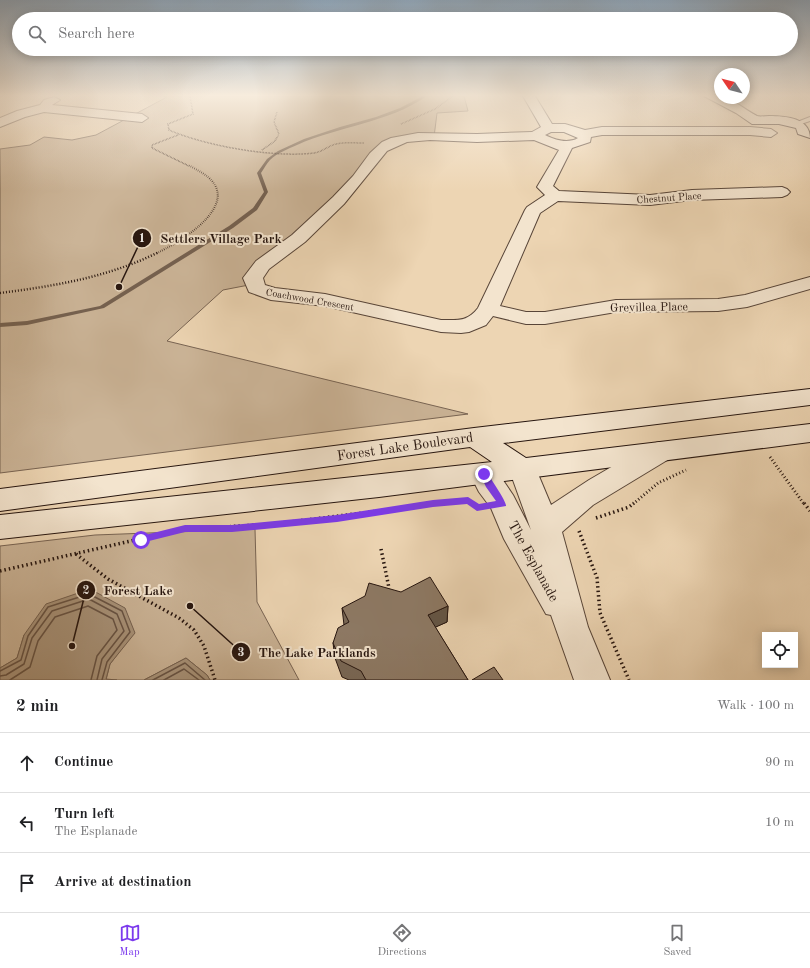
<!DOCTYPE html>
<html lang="en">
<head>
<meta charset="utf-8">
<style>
	:root { --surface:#fff; --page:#f6f6f6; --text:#202124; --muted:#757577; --line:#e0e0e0; --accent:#7c3aed }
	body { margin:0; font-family:"Old Standard TT",serif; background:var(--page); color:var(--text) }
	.controls { position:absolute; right:12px; bottom:12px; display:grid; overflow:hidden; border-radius:0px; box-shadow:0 2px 10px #0003 }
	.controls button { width:36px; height:36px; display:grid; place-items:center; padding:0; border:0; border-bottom:1px solid var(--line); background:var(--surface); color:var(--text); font:20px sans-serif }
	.compass { position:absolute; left:714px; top:68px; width:36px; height:36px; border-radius:50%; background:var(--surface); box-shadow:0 2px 10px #0003; rotate:305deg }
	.stop { position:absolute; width:12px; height:12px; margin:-9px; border:3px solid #7c3aed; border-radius:50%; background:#fff }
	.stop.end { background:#7c3aed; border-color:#fff; box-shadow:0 1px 4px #0008 }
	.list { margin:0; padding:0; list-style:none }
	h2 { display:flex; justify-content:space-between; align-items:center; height:52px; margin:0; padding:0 16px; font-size:17px }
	h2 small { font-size:13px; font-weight:400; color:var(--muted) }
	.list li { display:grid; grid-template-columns:26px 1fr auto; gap:12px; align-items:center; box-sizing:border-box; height:60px; padding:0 16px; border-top:1px solid var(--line) }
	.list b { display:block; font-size:15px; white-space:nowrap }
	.list p { margin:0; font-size:13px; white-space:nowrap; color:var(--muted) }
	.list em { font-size:13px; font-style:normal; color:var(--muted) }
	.icon { flex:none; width:22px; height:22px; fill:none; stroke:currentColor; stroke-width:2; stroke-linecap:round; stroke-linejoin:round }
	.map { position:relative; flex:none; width:810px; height:680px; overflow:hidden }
	.search { position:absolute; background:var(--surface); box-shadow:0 2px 10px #0003; left:12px; right:12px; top:12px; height:44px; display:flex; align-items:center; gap:10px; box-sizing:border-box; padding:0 14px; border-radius:22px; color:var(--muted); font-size:15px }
	.sheet { height:232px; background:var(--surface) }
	nav { display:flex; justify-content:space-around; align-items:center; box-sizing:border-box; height:56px; border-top:1px solid var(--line); background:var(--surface); font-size:11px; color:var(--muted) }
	nav a { display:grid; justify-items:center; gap:2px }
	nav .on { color:var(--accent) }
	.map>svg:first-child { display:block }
	.green { fill:#cbb497; stroke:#786453 }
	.water { fill:#a9947b; stroke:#756150 }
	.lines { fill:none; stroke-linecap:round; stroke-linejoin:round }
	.shore { stroke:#685445; stroke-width:1.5 }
	.stream { fill:#756150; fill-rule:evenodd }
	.lane-casing { stroke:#584538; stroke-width:2 }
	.street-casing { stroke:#584538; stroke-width:2 }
	.secondary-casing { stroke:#26150f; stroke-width:2 }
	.path-far4 { stroke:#26150f; stroke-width:1.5; stroke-dasharray:0.5 1; stroke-linecap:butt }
	.path-far3 { stroke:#26150f; stroke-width:2; stroke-dasharray:0.5 1.5; stroke-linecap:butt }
	.path-far2 { stroke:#26150f; stroke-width:2.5; stroke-dasharray:1 2; stroke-linecap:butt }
	.path-far1 { stroke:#26150f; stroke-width:3; stroke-dasharray:1 2.5; stroke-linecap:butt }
	.path { stroke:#26150f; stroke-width:3.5; stroke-dasharray:1.5 3; stroke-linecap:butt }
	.lane { fill:#f3e4ce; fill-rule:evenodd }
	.street { fill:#f3e4ce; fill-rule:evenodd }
	.secondary { fill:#f3e4ce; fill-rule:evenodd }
	.wall { fill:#796856; stroke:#26150f }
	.shaded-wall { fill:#635546; stroke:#26150f }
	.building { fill:#8d7964; stroke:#26150f }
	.route { fill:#7c3aed }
	.labels { text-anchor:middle; stroke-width:4; stroke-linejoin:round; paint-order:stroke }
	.far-street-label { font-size:10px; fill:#26150f; stroke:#f3e4ce }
	.street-label { font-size:12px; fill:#26150f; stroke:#f3e4ce }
	.near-street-label { font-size:14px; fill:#26150f; stroke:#f3e4ce }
	.leader { fill:none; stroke:#26150f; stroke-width:1.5 }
	.callout-dot { fill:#26150f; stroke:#f3e4ce; stroke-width:1.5 }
	.mark-label { font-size:12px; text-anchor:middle; font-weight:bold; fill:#fff }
	.callout-label { font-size:13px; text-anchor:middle; font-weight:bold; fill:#26150f; stroke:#f3e4ce; stroke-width:4; stroke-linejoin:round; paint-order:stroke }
</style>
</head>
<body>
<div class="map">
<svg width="810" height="680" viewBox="0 0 810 680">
	<rect width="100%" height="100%" fill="#edd5b3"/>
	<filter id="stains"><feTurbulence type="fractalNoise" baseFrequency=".005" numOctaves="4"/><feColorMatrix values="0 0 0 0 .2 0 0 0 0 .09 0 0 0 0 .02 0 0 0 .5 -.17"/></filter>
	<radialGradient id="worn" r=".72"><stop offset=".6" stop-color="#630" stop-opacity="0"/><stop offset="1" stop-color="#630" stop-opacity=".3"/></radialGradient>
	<g class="green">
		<path d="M163,96H464L468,111L437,113L434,137L395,140L358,180L256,270L254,284L223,290L167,341L468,414L0,473V149L30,145L44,137L72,140L96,135L167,97Z"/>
		<path d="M255,529L257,602L299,680H210L207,675L186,658L144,680H106L110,664L134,633L24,635L17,658L0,668V546L95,535Z"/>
	</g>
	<g class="water">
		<path d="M90,589L125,608L135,633L110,664L106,679L117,680H0V668L17,658L24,635L46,604Z"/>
		<path d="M186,658L207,675L210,680H144Z"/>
	</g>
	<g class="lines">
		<g class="shore">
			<path d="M0,671L21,660L28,636L48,607L89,594L122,611L130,632L107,662L102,680"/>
			<path d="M0,676L6,675L24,664L32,638L52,611L89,599L117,614L124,631L102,659L97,680"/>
			<path d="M10,680L30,667L38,641L55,617L88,606L113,619L117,630L97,656L91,680"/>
			<path d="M153,680L185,663L205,680"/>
			<path d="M164,680L184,669L199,680"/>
		</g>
		<path class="stream" d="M423,96H427C388,123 339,126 297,145C288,149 277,153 270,160C266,164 264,169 261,173L268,192L257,210L233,228L104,308L27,325L0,327V323L27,321L100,306L229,226L253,208L264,192L257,173L267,159L278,151L304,139L340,127L376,117L400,108Z"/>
		<defs>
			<path id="lane" d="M810,117V121L795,126L792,124Z"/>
			<g id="street">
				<path d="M523,96H535L552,124H565L585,130L602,127H750L771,129L777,133L771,137L750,135H602L591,137L590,142L572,148L553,186L559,191L650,195L692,190L782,187L787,189L790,192L787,195L782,197L692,200L650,205L558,201L540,213L500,306L526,312H545L616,300L718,299L745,295L810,277V289L747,307L718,311L616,312L545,324H526L493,316L486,325L469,332L461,333L441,332L325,306L271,300L249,292L243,278L256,261L292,235L333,197L353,176L370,153L382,142L391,138L418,133L477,134L532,132L541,127ZM551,132H564L578,138C568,144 555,140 545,135ZM430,140L477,142L534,140L559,150L537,187L545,195L527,207L525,210L478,308C467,322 458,320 441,320L325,294L275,288L265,285L263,278L269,269L305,242L344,204L387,151L407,142Z"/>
				<path d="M54,97L60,100L52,105L142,114L148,118L142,122L44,112L25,117L0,127V118L17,111L40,105L44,100Z"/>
				<path d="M659,442L669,445L672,452L669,459L593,505L562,532L588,627L610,680H574L551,615L546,614L504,539L491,508L479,492L470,474L474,467L484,464L494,467L513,495L531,530L509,469L513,462L523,459L533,462L551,505L589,480L649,445Z"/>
			</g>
			<g id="secondary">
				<path d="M704,96H719L720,98C733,98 745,110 757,116C760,117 765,116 769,116C786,116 810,118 810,138L798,134L796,128L779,124H752L736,113Z"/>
				<path d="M810,389V405L503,443L526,458L810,424V442L379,497L0,539V515L492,462L470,447L0,511V489L474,428Z"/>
			</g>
		</defs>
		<use href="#lane" class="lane-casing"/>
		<use href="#street" class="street-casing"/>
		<use href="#secondary" class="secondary-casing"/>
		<g class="path-far4">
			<path d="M190,96L193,114L168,124L169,130C206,146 273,158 314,153C322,152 328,146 336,144C345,142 355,143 364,143"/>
			<path d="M401,124L435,109L453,96"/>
			<path d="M178,135L152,145V148L189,166"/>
			<path d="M262,150L275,141L279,134L274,122L277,112"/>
		</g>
		<path class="path-far3" d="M157,253C176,244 228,214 216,187C211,176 197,170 188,165"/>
		<path class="path-far2" d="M0,293C55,286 109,277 159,252"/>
		<g class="path-far1">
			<path d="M770,457L804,504"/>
			<path d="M435,504L468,500L472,504"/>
			<path d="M633,504L658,483L686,470"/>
		</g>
		<g class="path">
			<path d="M471,503L474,505"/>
			<path d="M804,503L810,511"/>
			<path d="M596,518L629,507L634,503"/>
			<path d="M207,528L273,524L444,503"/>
			<path d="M579,531L597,578L600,613L629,680"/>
			<path d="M381,549L389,588L388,592"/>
			<path d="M76,554L108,579L179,618L194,630L204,646L215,680"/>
			<path d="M0,571L170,532"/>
		</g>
		<use href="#lane" class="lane"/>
		<use href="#street" class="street"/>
		<use href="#secondary" class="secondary"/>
	</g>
	<path class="wall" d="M448,606L447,622L435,627L468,680H349L342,677L335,658L333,643L344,625L342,608Z"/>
	<path class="shaded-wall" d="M448,606L447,622L427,631L428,615Z"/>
	<g class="building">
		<path d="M430,577L448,606L428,615L468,680H366L361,671L341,661L333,643L338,628L349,622L342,608L365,596L369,583L401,592Z"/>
		<path d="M494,667L503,680H472Z"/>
	</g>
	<linearGradient id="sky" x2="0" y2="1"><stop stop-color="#8fa7bc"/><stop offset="0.5" stop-color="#f7ecdd"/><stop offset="1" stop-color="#f7ecdd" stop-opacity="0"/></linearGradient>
	<rect width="810" height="191" fill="url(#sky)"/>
	<path class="route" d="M484,471L487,472C490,478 507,502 506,506L477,511L467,504L433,507L337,522L232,532H185L141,543L136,540L141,536L185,525H232L337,515L433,500L468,497L479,504L496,501L486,487L480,474Z"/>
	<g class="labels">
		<g class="far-street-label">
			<text transform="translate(669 197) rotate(-4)" y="4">Chestnut Place</text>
			<text transform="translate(310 299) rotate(10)" y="4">Coachwood Crescent</text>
		</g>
		<g class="street-label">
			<text transform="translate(649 307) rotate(-1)" y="4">Grevillea Place</text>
		</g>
		<g class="near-street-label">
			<text transform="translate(405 446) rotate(-8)" y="5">Forest Lake Boulevard</text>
			<text transform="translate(534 561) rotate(61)" y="5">The Esplanade</text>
		</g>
	</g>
	<path class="leader" d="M119 287L142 238M72 646L86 590M190 606L241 652"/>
	<g class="callout-dot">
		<circle cx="119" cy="287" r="4"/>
		<circle cx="72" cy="646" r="4"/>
		<circle cx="190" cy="606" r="4"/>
		<circle cx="142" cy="238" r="10"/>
		<circle cx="86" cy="590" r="10"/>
		<circle cx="241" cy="652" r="10"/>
	</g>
	<g class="mark-label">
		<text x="142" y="242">1</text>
		<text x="86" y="594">2</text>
		<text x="241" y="656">3</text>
	</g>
	<g class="callout-label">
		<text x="221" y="243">Settlers Village Park</text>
		<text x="138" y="595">Forest Lake</text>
		<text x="317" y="657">The Lake Parklands</text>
	</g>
	<rect width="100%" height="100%" filter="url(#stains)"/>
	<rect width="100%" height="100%" fill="url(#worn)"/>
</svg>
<div class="controls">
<button><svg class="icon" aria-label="locate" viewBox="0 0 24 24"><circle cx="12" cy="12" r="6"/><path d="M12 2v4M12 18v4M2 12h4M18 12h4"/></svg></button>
</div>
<svg class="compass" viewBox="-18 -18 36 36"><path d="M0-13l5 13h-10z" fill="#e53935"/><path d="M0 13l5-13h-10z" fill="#757577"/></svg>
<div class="stop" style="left:141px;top:540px"></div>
<div class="stop end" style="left:484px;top:474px"></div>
<div class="search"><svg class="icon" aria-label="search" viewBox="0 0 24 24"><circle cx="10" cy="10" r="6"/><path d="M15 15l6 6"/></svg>Search here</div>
</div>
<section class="sheet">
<h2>2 min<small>Walk · 100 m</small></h2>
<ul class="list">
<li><svg class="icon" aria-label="ahead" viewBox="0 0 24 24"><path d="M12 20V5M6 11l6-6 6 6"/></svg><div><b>Continue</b></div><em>90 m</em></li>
<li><svg class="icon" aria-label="left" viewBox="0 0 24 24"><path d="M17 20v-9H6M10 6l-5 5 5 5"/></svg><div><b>Turn left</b><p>The Esplanade</p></div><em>10 m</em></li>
<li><svg class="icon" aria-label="arrive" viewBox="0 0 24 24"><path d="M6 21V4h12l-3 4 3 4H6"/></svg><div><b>Arrive at destination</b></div></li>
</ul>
</section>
<nav>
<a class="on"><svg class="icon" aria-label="map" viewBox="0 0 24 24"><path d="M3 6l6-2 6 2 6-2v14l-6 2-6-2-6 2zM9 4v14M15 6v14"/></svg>Map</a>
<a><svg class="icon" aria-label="directions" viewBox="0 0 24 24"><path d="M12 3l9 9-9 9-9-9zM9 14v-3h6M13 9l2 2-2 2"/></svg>Directions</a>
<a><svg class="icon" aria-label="saved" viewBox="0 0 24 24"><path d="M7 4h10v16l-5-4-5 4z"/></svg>Saved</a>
</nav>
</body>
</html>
